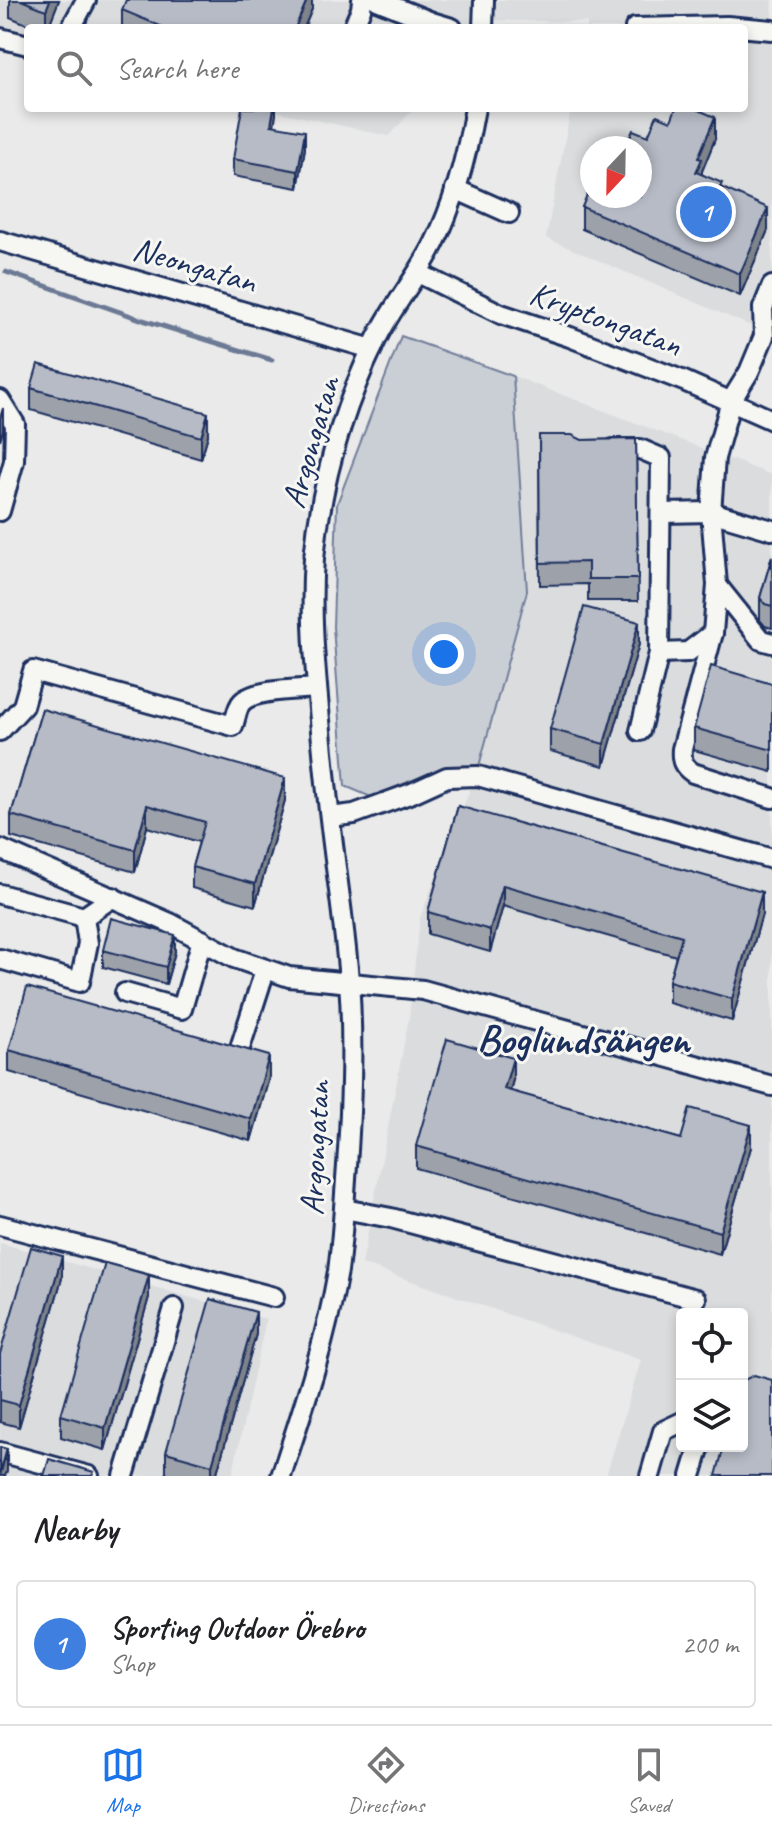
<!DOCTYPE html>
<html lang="en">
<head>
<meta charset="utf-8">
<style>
	:root { --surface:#fff; --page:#f2f2f2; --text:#202124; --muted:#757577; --line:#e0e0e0; --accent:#1a73e8 }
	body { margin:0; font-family:Caveat,sans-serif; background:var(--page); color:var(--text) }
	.controls { position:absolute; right:24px; bottom:24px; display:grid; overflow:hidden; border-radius:8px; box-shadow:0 4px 12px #0003 }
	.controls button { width:72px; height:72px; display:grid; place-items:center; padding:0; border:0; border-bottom:2px solid var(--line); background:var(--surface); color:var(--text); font:40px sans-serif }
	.compass { position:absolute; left:580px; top:136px; width:72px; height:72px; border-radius:50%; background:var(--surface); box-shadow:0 4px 12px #0003; rotate:202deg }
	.you { position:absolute; left:444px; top:654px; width:28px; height:28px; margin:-20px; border:6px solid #fff; border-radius:50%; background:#1a73e8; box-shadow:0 0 0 12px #1a73e833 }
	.badge { display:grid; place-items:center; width:52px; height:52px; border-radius:50%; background:var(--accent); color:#fff; font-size:26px; font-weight:700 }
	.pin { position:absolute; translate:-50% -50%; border:4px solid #fff; box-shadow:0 2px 8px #0006 }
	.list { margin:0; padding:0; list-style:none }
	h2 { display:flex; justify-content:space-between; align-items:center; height:104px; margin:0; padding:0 32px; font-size:34px }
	h2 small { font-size:26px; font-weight:400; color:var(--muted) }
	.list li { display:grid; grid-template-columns:52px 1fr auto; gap:24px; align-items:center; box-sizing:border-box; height:128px; margin:0 16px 16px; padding:0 16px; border:2px solid var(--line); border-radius:8px }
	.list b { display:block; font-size:30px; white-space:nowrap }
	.list p { margin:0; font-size:26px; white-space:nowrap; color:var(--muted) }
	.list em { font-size:26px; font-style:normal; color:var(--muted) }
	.icon { flex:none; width:44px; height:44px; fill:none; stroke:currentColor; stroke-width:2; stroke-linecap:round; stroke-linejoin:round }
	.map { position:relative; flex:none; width:772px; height:1476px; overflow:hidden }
	.search { position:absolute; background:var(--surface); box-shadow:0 4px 12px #0003; left:24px; right:24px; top:24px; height:88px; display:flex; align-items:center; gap:20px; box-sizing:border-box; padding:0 28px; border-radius:8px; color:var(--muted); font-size:30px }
	.sheet { height:248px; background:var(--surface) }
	nav { display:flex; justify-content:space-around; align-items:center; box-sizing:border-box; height:112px; border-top:2px solid var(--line); background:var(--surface); font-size:22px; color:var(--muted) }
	nav a { display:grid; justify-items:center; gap:4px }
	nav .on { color:var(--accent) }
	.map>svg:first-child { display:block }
	.built { fill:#dadcde; fill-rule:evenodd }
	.green { fill:#caced5; stroke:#727e9a; stroke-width:2 }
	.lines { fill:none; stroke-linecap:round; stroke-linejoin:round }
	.stream { stroke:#6c7995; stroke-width:5 }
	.minor-casing { stroke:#1b2f5e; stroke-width:24 }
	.minor { stroke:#f6f6f2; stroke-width:18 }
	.wall { fill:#9da1aa; stroke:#1b2f5e; stroke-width:2 }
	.shaded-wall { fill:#7f838b; stroke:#1b2f5e; stroke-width:2 }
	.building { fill:#b6bbc6; stroke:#1b2f5e; stroke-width:2 }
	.labels { text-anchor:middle; stroke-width:6; stroke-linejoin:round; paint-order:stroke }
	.street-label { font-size:34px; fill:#1b2f5e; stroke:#f6f6f2 }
	.district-label { font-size:42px; font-weight:bold; fill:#1b2f5e; stroke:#f6f6f2 }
</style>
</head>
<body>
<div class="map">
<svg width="772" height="1476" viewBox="0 0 772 1476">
	<rect width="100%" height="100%" fill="#e9eae9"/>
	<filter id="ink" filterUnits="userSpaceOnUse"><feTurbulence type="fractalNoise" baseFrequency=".0125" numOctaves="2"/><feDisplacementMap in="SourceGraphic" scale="16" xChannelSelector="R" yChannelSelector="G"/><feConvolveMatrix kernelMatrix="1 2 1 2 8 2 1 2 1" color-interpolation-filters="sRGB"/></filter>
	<g filter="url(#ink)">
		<g class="built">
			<path d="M0,0H772V335L546,238L571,108H744V28H587V22L493,20L486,28H28V57L0,51ZM592,148H640V196H592Z"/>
			<path d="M262,108H414L389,136Z"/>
			<path d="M513,376L772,475V1476H606L641,1360L362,1264L409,1018L420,918L479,766L527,591ZM682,1314H742V1446H682Z"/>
			<path d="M0,1243L266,1319L232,1476H0Z"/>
		</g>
		<path class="green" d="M401,336L513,376L527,591L479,766L445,767L371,797L345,786L333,627L337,504Z"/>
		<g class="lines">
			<path class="stream" d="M6,272L143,320L272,360"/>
			<defs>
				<g id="minor">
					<path d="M377,0L432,22L452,28"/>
					<path d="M71,28L86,0"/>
					<path d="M353,28L361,9L362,0"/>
					<path d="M483,28L484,0"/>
					<path d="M635,28L727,26L772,30"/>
					<path d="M0,38L28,45"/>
					<path d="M455,189L509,213"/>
					<path d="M0,241L372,349"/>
					<path d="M418,273L501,314L570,337L684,381L772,420"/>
					<path d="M772,286L763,308L764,336L749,372L731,401L715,458L711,512L717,585L713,633L682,749C681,761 683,766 693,773L772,798"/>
					<path d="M0,400L15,424L14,461L0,511"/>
					<path d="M613,449H640L661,458L659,653L640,731"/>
					<path d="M662,513L711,512L772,530"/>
					<path d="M717,585L761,640L772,643"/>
					<path d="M659,653L688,652L713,633"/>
					<path d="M0,731L23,706L33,671L233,726C236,718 237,707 242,702C255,689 299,690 317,688"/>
					<path d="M330,817L354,814L412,793L447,777L478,776L772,859"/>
					<path d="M0,849L170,923L234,958L289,977L423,990L772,1086"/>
					<path d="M0,894L84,917L113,897"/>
					<path d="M0,959L80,982L88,943L84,917"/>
					<path d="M125,993L182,1009L202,940"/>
					<path d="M239,1051L265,970"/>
					<path d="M344,1209L391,1218L696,1299"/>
					<path d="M0,1225L274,1297"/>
					<path d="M0,1452L89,1476"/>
					<path d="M124,1476L174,1308"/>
					<path d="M281,1476C303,1409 326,1341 338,1271C342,1241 344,1210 346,1179C351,1113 354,1047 349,981C345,927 336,873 330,819C326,786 323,753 320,720C315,666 310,612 314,558C321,483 343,408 376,340C392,306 417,278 434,244C455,202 467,154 475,108"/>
					<path d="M650,1476L663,1431L682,1422"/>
					<path d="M691,1476L700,1446"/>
				</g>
			</defs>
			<use href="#minor" class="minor-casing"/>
			<use href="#minor" class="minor"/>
		</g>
		<g class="wall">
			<path d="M10,0H59L48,28H36L10,17Z"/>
			<path d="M312,0V9L304,28H122V10Z"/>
			<path d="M276,108L274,125L305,148L298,188L233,176V159Z"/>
			<path d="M648,136L715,139L702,171V174L722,188L768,230L740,296L582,229V207L625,148Z"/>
			<path d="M31,388L208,435L201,459L31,410Z"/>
			<path d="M539,435L582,440L636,439L638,601H588V584L540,585Z"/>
			<path d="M772,556V628L765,626L760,620V598Z"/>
			<path d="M639,644L604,766L550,751V729Z"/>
			<path d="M772,684V772L694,750V728Z"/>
			<path d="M42,709L285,800L255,906L192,888V867L199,842L147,827L135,872L11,837V815Z"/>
			<path d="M458,806L762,914L732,1021L669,1003V981L676,956L503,906L490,952L428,934V912Z"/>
			<path d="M103,950L175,952L166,984L103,967Z"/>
			<path d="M9,1050L269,1078L251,1141L9,1072Z"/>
			<path d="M513,1080L510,1091L681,1139L751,1147L720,1254L416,1168V1146Z"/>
			<path d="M62,1278L19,1427L0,1422V1354Z"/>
			<path d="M149,1297L105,1450L61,1437V1415Z"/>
			<path d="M256,1334L216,1476H172L166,1474V1452Z"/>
		</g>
		<g class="shaded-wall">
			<path d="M50,0H59L48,28H46V10Z"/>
			<path d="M307,0H312V9L304,28H295Z"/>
			<path d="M274,108H276V115L271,141V125Z"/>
			<path d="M715,117V139L702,171V181L696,172L698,158Z"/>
			<path d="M305,131V148L298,188V171Z"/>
			<path d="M768,208V230L740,296V274Z"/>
			<path d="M3,408V430L0,440V418Z"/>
			<path d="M208,413V435L201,459V437Z"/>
			<path d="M639,622V644L604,766V744Z"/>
			<path d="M285,778V800L255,906V884Z"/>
			<path d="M147,805V827L135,872V850Z"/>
			<path d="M503,885V906L490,952V930Z"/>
			<path d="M762,892V914L732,1021V999Z"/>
			<path d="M175,935V952L166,984V967Z"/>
			<path d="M269,1056V1078L251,1141V1119Z"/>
			<path d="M513,1058V1080L504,1111V1089Z"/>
			<path d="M751,1125V1147L720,1254V1232Z"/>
			<path d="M62,1256V1278L19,1427V1405Z"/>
			<path d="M149,1275V1297L105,1450V1428Z"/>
			<path d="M256,1312V1334L216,1476H212V1465Z"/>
			<path d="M7,1449V1471L5,1476H0Z"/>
		</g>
		<g class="building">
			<path d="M21,0H50L46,10Z"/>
			<path d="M126,0H307L295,28H165L122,10Z"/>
			<path d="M242,108H274L271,125L305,131L298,171L233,159Z"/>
			<path d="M676,108H694L715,117L698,158L702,159L696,172L722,183L720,187L768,208L740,274L582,207L592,183V196H640V148H607L610,141L625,148L633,130L648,136L657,115L671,121Z"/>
			<path d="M38,364L208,413L201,437L31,388Z"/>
			<path d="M539,435H572L582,440L636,439L638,579H588V562L540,563Z"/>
			<path d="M772,556V606L765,604L760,598Z"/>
			<path d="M584,607L639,622L604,744L550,729Z"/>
			<path d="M711,666L772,684V750L694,728Z"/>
			<path d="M42,709L285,778L255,884L192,867L205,822L147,805L135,850L11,815Z"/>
			<path d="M458,806L762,892L732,999L669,981L682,936L503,885L490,930L428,912Z"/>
			<path d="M111,918L175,935L166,967L103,950Z"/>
			<path d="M27,987L269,1056L251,1119L9,1050Z"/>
			<path d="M447,1039L513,1058L504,1089L681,1139L690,1108L751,1125L720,1232L416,1146Z"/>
			<path d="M31,1247L62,1256L19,1405L0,1400V1354Z"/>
			<path d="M105,1263L149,1275L105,1428L61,1415Z"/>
			<path d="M210,1299L256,1312L212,1465L166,1452Z"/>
			<path d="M754,1375L772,1380V1476H716L724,1446H742V1381Z"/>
			<path d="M0,1447L7,1449L0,1473Z"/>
			<path d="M49,1459L94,1472L92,1476H44Z"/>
		</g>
	</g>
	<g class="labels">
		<g class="street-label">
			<text transform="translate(195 264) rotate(16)" y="12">Neongatan</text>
			<text transform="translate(606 318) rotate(20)" y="12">Kryptongatan</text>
			<text transform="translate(310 442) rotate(-74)" y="12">Argongatan</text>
			<text transform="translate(314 1148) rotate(-87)" y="12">Argongatan</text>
		</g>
		<g class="district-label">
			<text x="583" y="1053">Boglundsängen</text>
		</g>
	</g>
</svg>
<div class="controls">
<button><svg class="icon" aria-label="locate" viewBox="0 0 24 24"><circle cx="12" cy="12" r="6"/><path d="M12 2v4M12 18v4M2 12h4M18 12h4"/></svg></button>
<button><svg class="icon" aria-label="layers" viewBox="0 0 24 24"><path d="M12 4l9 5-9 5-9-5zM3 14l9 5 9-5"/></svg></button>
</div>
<svg class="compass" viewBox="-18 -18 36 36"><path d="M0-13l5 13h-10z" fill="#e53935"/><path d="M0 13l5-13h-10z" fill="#757577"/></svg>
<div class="you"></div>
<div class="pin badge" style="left:706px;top:212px;background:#3f7fe0">1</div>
<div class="search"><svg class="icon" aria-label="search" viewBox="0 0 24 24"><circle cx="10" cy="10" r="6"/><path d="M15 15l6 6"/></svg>Search here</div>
</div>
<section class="sheet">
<h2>Nearby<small></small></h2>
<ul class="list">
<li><span class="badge" style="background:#3f7fe0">1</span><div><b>Sporting Outdoor Örebro</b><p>Shop</p></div><em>200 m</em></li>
</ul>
</section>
<nav>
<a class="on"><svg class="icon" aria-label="map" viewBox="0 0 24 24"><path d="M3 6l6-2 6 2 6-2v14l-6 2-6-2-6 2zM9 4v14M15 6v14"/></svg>Map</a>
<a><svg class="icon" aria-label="directions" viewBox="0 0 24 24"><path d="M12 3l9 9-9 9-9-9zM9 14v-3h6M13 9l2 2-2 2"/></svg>Directions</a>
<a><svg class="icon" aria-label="saved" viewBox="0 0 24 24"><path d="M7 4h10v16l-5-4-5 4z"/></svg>Saved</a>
</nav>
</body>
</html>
